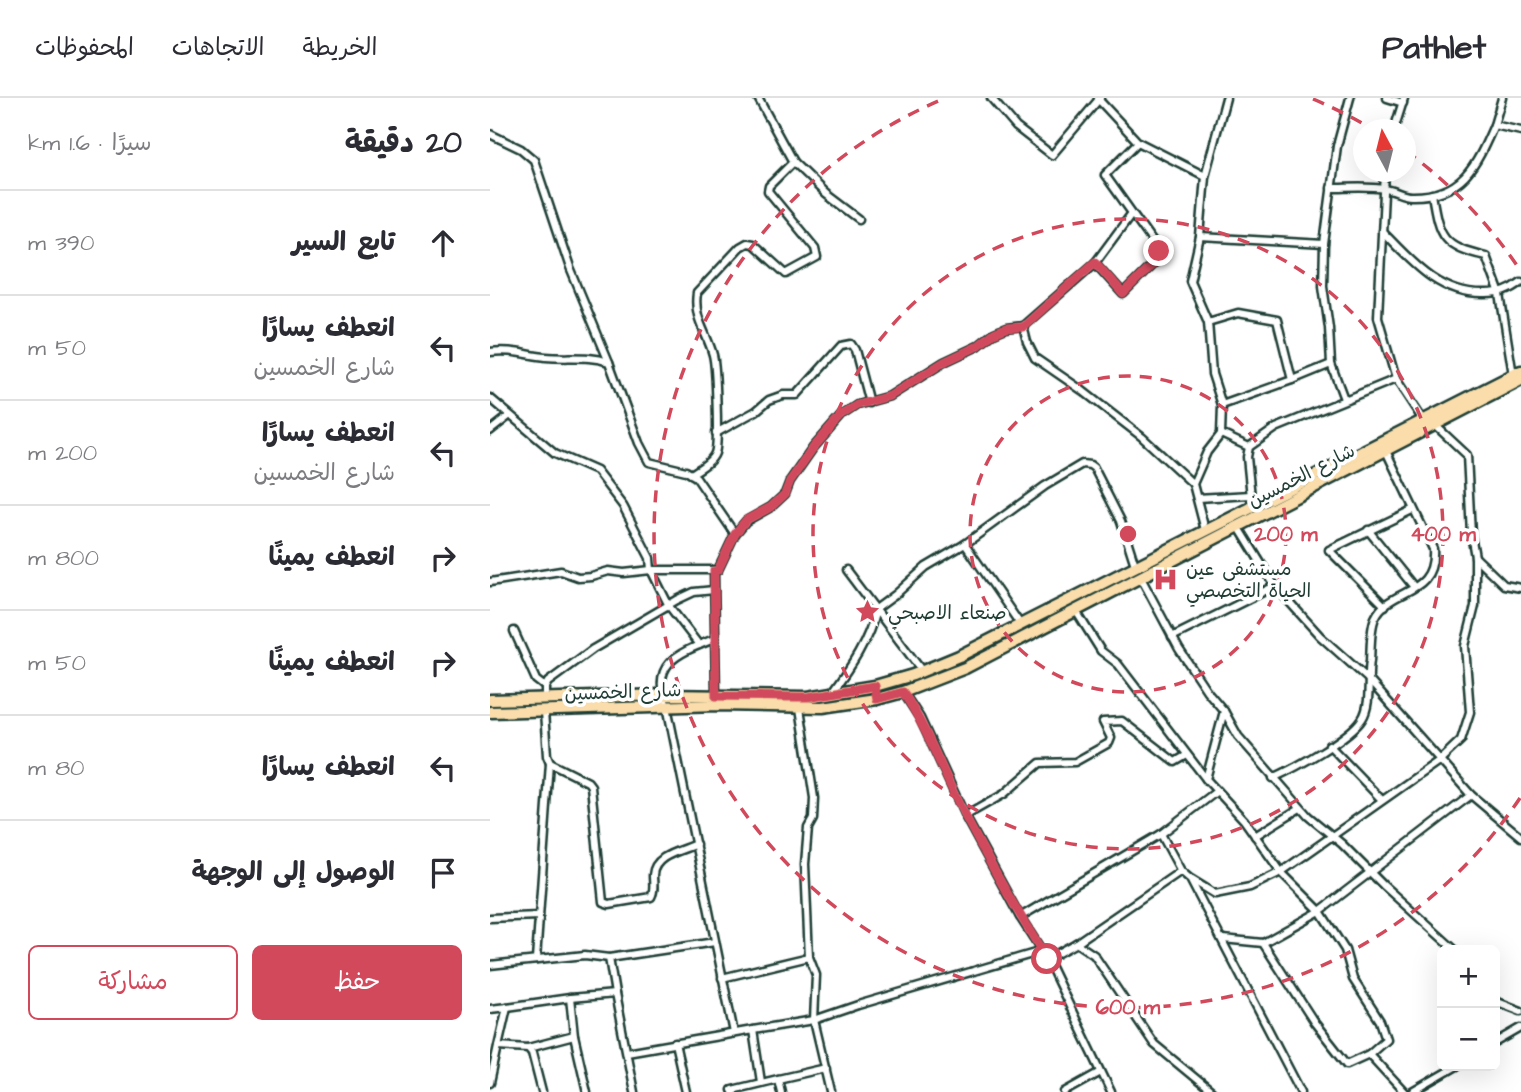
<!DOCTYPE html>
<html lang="ar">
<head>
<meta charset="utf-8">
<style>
	:root { --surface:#fff; --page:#f7f7f7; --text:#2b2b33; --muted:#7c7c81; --line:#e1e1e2; --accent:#d1495b }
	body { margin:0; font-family:"Architects Daughter","Playpen Sans Arabic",sans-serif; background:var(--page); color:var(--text); direction:rtl }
	.controls { position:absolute; right:21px; bottom:21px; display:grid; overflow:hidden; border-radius:10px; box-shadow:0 7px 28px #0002 }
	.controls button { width:63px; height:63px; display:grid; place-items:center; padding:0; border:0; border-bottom:2px solid var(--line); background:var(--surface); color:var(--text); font:35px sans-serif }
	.compass { position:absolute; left:863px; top:21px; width:63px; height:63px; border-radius:50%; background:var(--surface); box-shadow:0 7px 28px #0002; rotate:353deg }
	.stop { position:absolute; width:21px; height:21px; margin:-16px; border:5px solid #d1495b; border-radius:50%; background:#fff }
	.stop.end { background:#d1495b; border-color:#fff; box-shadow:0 2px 7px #0008 }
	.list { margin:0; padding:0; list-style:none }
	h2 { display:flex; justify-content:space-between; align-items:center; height:91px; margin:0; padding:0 28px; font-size:30px }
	h2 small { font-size:23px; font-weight:400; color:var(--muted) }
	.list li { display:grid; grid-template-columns:46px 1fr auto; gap:21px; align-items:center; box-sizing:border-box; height:105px; padding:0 28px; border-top:2px solid var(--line) }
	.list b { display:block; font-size:26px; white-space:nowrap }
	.list p { margin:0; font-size:23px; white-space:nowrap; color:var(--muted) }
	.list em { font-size:23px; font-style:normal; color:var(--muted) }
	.actions { display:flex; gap:14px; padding:21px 28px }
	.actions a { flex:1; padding:16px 0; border:2px solid var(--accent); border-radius:10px; text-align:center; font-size:24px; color:var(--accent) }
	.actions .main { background:var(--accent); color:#fff }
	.icon { flex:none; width:38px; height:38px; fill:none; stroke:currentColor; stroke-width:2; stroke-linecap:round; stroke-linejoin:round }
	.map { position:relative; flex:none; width:1031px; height:994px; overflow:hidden; direction:ltr }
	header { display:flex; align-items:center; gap:42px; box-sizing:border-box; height:98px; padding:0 35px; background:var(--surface); border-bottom:2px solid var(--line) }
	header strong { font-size:33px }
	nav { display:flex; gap:38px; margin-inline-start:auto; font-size:24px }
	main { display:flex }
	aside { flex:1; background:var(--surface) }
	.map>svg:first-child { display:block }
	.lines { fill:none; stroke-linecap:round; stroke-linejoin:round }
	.minor-casing { stroke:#1f3d34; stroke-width:11 }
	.primary-casing { stroke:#1f3d34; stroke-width:15 }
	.minor { stroke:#fff; stroke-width:6 }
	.primary { stroke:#faddab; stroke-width:10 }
	.route { stroke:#d1495b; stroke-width:9 }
	.ring { fill:none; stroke:#d1495b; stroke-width:3.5; stroke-dasharray:12 9 }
	.labels { text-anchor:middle; stroke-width:7; stroke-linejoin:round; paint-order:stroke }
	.street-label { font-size:19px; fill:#1f3d34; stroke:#fff }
	.poi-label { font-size:19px; fill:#1f3d34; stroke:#fff; text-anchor:start }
	.centre { fill:#d1495b; stroke:#fff; stroke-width:3.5 }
	.ring-label { font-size:21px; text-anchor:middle; font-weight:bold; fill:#d1495b; stroke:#fff; stroke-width:7; stroke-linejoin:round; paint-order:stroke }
</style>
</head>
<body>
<header>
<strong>Pathlet</strong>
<nav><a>الخريطة</a><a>الاتجاهات</a><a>المحفوظات</a></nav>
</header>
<main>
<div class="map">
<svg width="1031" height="994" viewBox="0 0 1031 994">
	<rect width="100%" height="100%" fill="#fff"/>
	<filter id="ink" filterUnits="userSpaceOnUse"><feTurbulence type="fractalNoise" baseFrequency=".0143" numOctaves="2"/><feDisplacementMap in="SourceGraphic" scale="14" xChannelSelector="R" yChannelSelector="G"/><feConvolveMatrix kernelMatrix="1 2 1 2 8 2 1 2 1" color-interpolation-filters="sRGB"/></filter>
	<g filter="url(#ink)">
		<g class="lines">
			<defs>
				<g id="minor">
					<path d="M268,0L303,64L336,96L369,121"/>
					<path d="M501,0L526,29L562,57L610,0"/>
					<path d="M897,0L913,5"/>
					<path d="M1012,0L1004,27L1031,33"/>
					<path d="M608,1L648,44L715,78L736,0"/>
					<path d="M904,32L914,0"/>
					<path d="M0,36L31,51L44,62L80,170L119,264"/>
					<path d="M895,74L888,219L906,281L933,322"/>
					<path d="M715,78L710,139L700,183L718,224"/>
					<path d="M841,90C858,90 878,88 895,91C904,92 912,98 921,98C973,99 986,68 1004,27"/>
					<path d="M942,96C949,139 952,148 996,158L1010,196L1023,277"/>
					<path d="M642,115L605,165L633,196L672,157L615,77L648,44"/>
					<path d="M892,133C921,163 950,198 996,196C1010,196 1020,193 1031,184"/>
					<path d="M710,139L834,146"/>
					<path d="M605,165L533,228L537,244L545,260L593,293L652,339L703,386"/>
					<path d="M0,254C20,251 37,257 56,259C78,261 98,257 119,264L149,345L159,364L196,373L206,379L245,436"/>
					<path d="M802,282L841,266"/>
					<path d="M0,300L65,355L106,373L133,408L160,460L161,472L179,508L209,547"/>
					<path d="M854,301L841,266L839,230L833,188L834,146L847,48L860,0"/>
					<path d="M0,333L19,318"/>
					<path d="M226,335L266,313L279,302L293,297H307L351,248L361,246L365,252L379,305"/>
					<path d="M731,336L759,349"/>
					<path d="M201,376C209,371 222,364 225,355C229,345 226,268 223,257C217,234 203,221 207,195L250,149L257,145L263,146L296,176L327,159L325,150L278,93L279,88L303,64"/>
					<path d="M707,400L761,397"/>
					<path d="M762,409L757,359L759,349L786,330L906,281"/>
					<path d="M748,428L785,488L830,538L877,580L950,662L971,642L980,614L975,548L985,508V459L981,436L977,357L946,328"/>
					<path d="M715,432L703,386L717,354L731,336L732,307L722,276L718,224L748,215L787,222L802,282L732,307"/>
					<path d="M878,432L924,489"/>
					<path d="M475,446L530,526"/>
					<path d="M985,459L1014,487L1031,490"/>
					<path d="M356,472L432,573"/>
					<path d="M224,473L226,598"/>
					<path d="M650,478L689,551L717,593L734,613L748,638L818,718L852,746L893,787L965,852"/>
					<path d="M0,484L71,473L88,479L101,478L118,473L134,475L161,472H228L245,436L256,423L281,409L295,396L300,383L323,350L352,317L367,307L400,298L454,264L488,248L504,235L516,230L533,228"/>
					<path d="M895,508L839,452L922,412"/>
					<path d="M586,513L611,553L628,566L716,681"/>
					<path d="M24,533L46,582L55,589"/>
					<path d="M682,539L785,488"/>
					<path d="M224,541C189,555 159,565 177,608L244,935"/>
					<path d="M413,594L430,620L475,718L514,696L550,665L585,664L619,645L621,640L613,624L632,623L685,664L697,657"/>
					<path d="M342,595C361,569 379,543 386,511L405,497L436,469L475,446L555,388L592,366L600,367L604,370L631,423L645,467"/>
					<path d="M55,602V589L58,584L103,551L187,502L204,494L224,492"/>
					<path d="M54,613L57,658L60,665L98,684L101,688L113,804L119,806L161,799C165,792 163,786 163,777C164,757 191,753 206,746"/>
					<path d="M839,647L892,702"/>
					<path d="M783,680C805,670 860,640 872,621C882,606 877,580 880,563C881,550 880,531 885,520C900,488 946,500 943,451L896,353"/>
					<path d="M475,718L530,819"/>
					<path d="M671,736L727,693"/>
					<path d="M765,738L810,710"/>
					<path d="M701,783L811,994"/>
					<path d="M0,820L49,818"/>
					<path d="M733,841L773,845L824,924L857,966L879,956"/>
					<path d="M586,845L691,773"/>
					<path d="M773,845L830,813L791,774L950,662L981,697L1031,739"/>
					<path d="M319,859L326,877L324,922L368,907L552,853"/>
					<path d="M119,860L225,844"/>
					<path d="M557,861L530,819L671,736L691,773L699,780L725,796L760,789L791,774L754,722L716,681L734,613"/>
					<path d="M46,862L60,665"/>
					<path d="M0,867L95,857L119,860L125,896"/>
					<path d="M232,880L319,859L315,766L318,730L323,721L324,700L310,610"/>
					<path d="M80,900L125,896L144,994"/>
					<path d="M1005,903L1031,913"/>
					<path d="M17,909L80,900L84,938L38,950"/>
					<path d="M0,911L17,909L8,948L38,950L42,955L52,994"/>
					<path d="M263,932L324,922L341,994"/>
					<path d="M84,938L97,994"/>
					<path d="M185,945L196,994"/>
					<path d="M1005,945L1031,930"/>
					<path d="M137,954L263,932L271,984"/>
					<path d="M288,981L336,970"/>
					<path d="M0,985L8,948"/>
					<path d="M243,994L242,992L288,981L291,994"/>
					<path d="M575,994L611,974"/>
					<path d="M621,994L557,861L586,845L604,857L664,946L722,994"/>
					<path d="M914,994L879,956L896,941L890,923L863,881L855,852L830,813L981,697"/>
					<path d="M922,994L967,968"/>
				</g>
				<g id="primary">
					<path d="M0,602L173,597L318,599L385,588L423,577L469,558L1031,273"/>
					<path d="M0,614L228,607L333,609L387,601L413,594L475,570L1031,282"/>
				</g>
			</defs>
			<use href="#minor" class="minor-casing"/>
			<use href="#primary" class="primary-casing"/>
			<use href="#minor" class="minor"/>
			<use href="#primary" class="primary"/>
		</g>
	</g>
	<g class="lines" filter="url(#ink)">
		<path class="route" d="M557,861C528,815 501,768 476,720C454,678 439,634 413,594L387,601L385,588L318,599L226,598L224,473L228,472L245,436L256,422L281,409L295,396L300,383L323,350L352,317L367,307L400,298L454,264L488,248L504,235L516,230L533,229L605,164L633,196L672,157L669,153"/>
	</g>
	<g class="ring">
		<circle cx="638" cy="436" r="158"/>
		<circle cx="638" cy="436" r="315"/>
		<path d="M1030 700A473 473 0 1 1 453 1M823 1A473 473 0 0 1 882 31M916 53A473 473 0 0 1 1030 172"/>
	</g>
	<defs>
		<symbol id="hospital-bare" viewBox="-9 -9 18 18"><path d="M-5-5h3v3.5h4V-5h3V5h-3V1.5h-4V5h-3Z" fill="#d1495b" stroke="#fff" stroke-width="2.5" paint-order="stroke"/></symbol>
		<symbol id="sight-bare" viewBox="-9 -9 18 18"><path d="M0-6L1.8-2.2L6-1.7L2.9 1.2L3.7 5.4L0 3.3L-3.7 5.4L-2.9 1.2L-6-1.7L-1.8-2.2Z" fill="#d1495b" stroke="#fff" stroke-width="2.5" paint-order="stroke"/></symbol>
	</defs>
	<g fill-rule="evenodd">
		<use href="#hospital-bare" x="658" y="464" width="35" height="35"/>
		<use href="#sight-bare" x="360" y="496" width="35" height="35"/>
	</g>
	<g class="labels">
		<g class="street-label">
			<text transform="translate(811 377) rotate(-27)" y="7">شارع الخمسين</text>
			<text transform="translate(133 593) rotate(-2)" y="7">شارع الخمسين</text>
		</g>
		<g class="poi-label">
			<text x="696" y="477">مستشفى عين<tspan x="696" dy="22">الحياة التخصصي</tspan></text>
			<text x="398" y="521">صنعاء الاصبحي</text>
		</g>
	</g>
	<circle cx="638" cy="436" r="10" class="centre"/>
	<g class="ring-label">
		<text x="796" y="443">200 m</text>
		<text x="953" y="443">400 m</text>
		<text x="638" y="916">600 m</text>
	</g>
</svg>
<div class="controls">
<button>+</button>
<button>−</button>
</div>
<svg class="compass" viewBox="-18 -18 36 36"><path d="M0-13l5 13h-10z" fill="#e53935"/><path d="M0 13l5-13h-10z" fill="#7c7c81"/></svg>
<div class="stop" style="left:557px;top:861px"></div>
<div class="stop end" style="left:669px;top:153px"></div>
</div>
<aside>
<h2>20 دقيقة<small>سيرًا · 1.6 km</small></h2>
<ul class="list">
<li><svg class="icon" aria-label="ahead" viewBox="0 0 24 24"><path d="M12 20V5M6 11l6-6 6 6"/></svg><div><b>تابع السير</b></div><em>390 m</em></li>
<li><svg class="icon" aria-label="left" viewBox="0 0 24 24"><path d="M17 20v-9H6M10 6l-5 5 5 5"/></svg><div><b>انعطف يسارًا</b><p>شارع الخمسين</p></div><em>50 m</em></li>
<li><svg class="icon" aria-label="left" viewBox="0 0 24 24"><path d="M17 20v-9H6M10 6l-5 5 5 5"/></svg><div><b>انعطف يسارًا</b><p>شارع الخمسين</p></div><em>200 m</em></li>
<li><svg class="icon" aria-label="right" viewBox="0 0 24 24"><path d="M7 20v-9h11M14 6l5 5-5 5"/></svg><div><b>انعطف يمينًا</b></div><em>800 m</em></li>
<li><svg class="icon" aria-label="right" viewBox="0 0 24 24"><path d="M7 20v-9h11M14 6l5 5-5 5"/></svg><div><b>انعطف يمينًا</b></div><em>50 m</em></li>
<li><svg class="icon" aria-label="left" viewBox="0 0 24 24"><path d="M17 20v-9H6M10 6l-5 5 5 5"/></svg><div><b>انعطف يسارًا</b></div><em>80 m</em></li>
<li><svg class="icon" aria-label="arrive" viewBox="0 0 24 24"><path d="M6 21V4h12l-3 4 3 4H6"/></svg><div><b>الوصول إلى الوجهة</b></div></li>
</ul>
<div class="actions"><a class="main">حفظ</a><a>مشاركة</a></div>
</aside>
</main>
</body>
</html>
